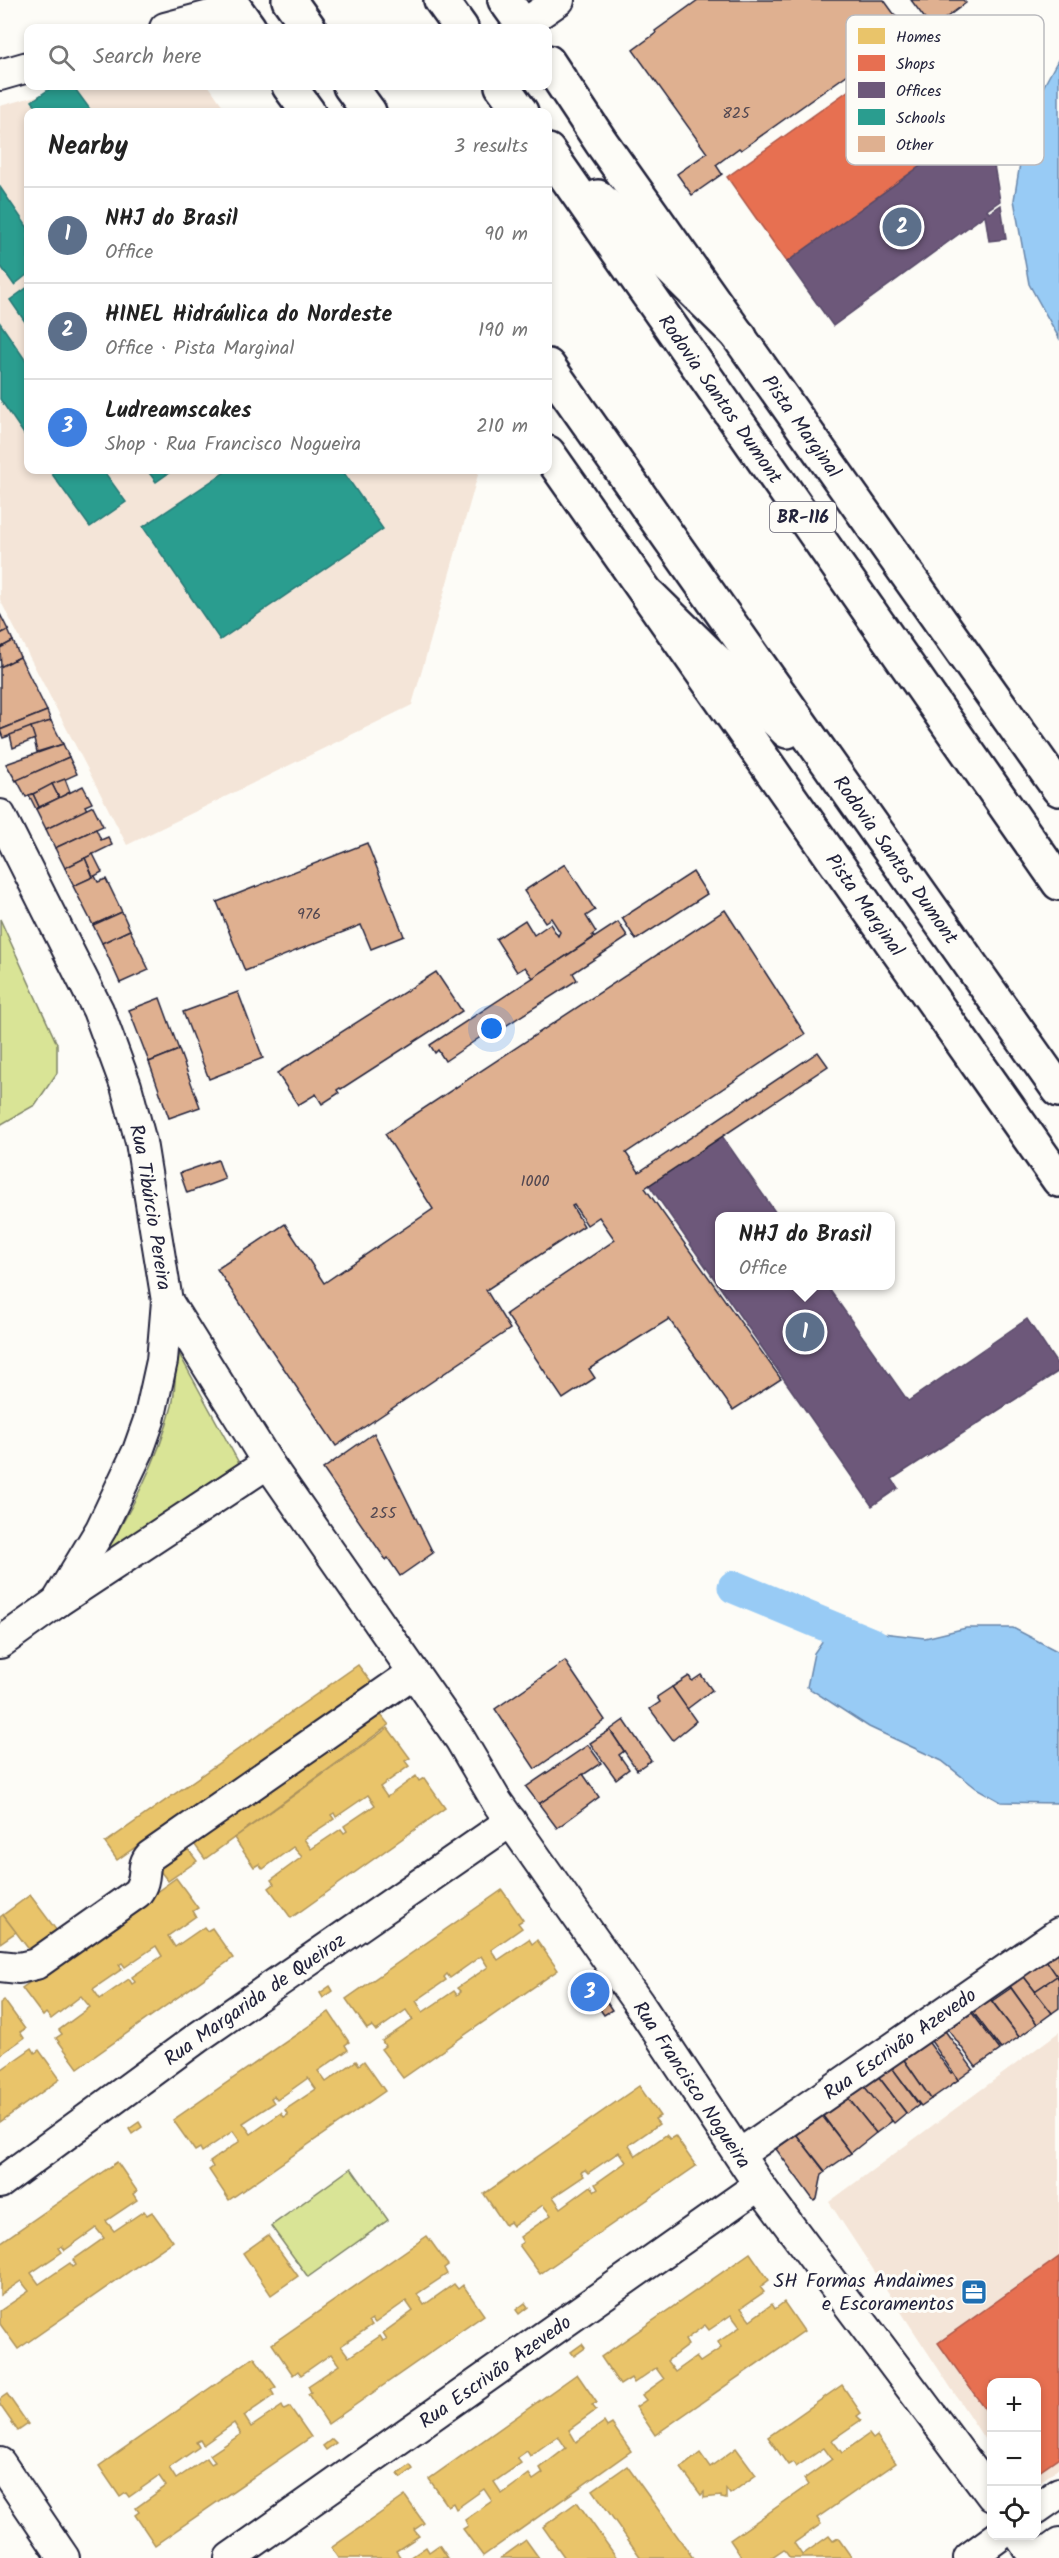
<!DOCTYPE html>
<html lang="en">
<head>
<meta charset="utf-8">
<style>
	:root { --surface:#fff; --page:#f2f2f2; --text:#222; --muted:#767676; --line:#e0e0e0; --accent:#1f6fb2 }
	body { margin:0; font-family:Kalam,sans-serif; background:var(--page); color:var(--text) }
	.controls { position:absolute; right:18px; bottom:18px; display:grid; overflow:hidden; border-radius:12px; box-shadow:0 3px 9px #0003 }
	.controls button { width:54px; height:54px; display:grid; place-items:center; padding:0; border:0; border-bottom:2px solid var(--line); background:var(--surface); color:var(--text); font:30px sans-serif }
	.you { position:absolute; left:492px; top:1029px; width:21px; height:21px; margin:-15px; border:4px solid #fff; border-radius:50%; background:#1a73e8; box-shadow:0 0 0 9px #1a73e833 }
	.badge { display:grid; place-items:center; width:39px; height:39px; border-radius:50%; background:var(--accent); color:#fff; font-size:20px; font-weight:700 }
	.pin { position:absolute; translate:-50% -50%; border:3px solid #fff; box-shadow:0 2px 6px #0006 }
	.popup { position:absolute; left:715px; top:1212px; width:180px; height:78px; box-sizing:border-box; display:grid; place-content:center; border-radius:12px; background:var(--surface); filter:drop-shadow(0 2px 4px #0005); font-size:20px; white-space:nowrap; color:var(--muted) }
	.popup b { font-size:22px; color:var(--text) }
	.popup::after { content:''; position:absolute; left:50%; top:100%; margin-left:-12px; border:12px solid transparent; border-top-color:var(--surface) }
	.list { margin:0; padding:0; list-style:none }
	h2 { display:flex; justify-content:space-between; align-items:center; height:78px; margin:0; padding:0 24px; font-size:26px }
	h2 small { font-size:20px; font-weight:400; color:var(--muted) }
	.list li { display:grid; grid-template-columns:39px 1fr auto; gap:18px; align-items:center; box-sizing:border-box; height:96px; padding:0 24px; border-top:2px solid var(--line) }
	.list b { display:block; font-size:22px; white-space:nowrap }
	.list p { margin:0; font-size:20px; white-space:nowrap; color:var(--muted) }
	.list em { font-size:20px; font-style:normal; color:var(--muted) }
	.icon { flex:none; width:33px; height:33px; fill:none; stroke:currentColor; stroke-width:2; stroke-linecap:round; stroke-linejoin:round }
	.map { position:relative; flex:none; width:1059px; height:2558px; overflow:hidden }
	.search { position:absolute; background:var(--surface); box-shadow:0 3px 9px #0003; left:24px; top:24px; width:528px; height:66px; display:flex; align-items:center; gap:15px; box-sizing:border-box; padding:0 21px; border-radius:12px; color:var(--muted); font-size:22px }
	.panel { position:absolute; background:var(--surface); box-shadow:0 3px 9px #0003; left:24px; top:108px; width:528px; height:366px; border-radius:12px }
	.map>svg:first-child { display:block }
	.built { fill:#f4e5d8 }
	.green { fill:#d9e496; stroke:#7e8368; stroke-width:1.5 }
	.water { fill:#98cbf5; stroke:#6987ab; stroke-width:1.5 }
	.homes { fill:#e9c46a; stroke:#ad935c; stroke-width:1.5; fill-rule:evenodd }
	.shops { fill:#e76f51; stroke:#ac584a; stroke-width:1.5 }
	.offices { fill:#6d597a; stroke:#564867; stroke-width:1.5 }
	.schools { fill:#2a9d8f; stroke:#287876; stroke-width:1.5 }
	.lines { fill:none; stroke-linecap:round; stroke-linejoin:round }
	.canal { stroke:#98cbf5; stroke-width:33 }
	.building { fill:#dfb090; stroke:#22223b; stroke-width:1.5 }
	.street-casing { stroke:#22223b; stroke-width:34 }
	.primary-casing { stroke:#22223b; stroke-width:38 }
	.highway-casing { stroke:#22223b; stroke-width:38 }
	.street { stroke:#fdfcf7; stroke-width:30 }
	.primary { stroke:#fdfcf7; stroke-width:33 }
	.highway { stroke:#fdfcf7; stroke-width:33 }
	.labels { text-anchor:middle; stroke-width:6; stroke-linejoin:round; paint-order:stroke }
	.number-label { font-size:16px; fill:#514650 }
	.shield { fill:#fdfcf7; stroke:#646373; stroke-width:1.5 }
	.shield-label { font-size:18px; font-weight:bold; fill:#22223b }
	.street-label { font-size:20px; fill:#22223b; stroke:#fdfcf7 }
	.poi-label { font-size:20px; fill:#22223b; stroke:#fdfcf7; text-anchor:end }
	.key { fill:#fdfcf7; stroke:#bbbbbf; stroke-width:1.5 }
	.key-label { font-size:16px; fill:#22223b }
</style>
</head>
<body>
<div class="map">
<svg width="1059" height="2558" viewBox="0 0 1059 2558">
	<rect width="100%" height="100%" fill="#fdfcf7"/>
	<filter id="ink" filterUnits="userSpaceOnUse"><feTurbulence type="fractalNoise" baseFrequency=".0167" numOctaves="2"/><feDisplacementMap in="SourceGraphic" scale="12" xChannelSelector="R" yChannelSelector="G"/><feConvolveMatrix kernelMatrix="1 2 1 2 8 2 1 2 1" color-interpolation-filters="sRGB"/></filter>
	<g filter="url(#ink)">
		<g class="built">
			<path d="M72,86H209L227,112H28V470L479,471L412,705L127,845L0,600V106Z"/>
			<path d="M1059,2032V2468L1037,2484L1036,2382H992L991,2449L829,2202Z"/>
		</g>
		<g class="green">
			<path d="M0,919L57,1044V1073L35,1105L0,1125Z"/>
			<path d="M177,1350L239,1463L101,1561C130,1511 158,1462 172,1406C176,1388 175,1368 177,1350Z"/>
			<path d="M351,2168L388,2220L308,2277L271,2226Z"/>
		</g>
		<g class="water">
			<path d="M1059,58V338L1029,284L1014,200L1028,115Z"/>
			<path d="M832,1627L925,1638L966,1628H1013L1059,1652V1803L1001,1802L976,1788L942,1761L869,1727L807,1687L814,1653Z"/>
		</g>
		<g class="homes">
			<path d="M358,1665L371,1682L117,1860L105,1843Z"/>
			<path d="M377,1710L389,1725L205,1859L192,1841Z"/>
			<path d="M388,1728L410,1758L405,1761L409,1766L380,1787L387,1797L416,1776L419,1781L424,1778L445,1808L291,1918L269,1888L274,1884L271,1880L302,1857L293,1847L263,1869L259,1864L254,1867L234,1838ZM368,1795L375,1805L344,1826L347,1831L344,1833L341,1829L311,1849L304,1839L334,1819L331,1815L334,1813L336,1817Z"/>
			<path d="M184,1844L197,1861L168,1881L156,1866Z"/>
			<path d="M176,1878L198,1908L193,1911L196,1916L168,1936L175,1947L204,1927L207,1931L212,1928L233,1958L78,2068L56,2038L62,2034L59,2030L90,2007L81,1996L51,2019L46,2013L43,2016L22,1988ZM156,1946L162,1956L132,1977L135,1982L132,1984L129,1979L100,1999L93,1989L122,1969L119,1965L122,1963L125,1967Z"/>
			<path d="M502,1890L523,1920L518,1923L522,1928L491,1950L498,1960L529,1939L532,1944L537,1940L558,1970L403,2078L381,2049L385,2046L382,2041L413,2020L406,2010L376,2031L372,2026L367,2029L346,1999ZM481,1956L488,1967L457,1988L461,1992L457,1995L454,1991L423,2012L416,2001L446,1980L444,1977L447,1974L450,1978Z"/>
			<path d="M30,1895L57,1931L30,1951L3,1915Z"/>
			<path d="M3,1915L16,1932L0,1943V1917Z"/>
			<path d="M330,1986L333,1991L323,1998L320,1993Z"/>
			<path d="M4,2000L25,2029L20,2032L24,2038L0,2055V2003Z"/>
			<path d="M329,2012L349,2042L345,2045L348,2050L318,2071L326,2082L356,2061L359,2065L364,2061L385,2091L229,2200L209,2170L213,2167L210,2162L240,2141L233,2131L202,2152L200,2148L195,2151L173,2120ZM308,2078L316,2089L285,2110L288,2115L284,2117L281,2113L251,2134L243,2123L274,2103L271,2098L274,2096L277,2100Z"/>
			<path d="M32,2048L35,2053L39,2050L60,2079L0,2122V2066L2,2069Z"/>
			<path d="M639,2086L660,2116L655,2119L659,2124L629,2145L636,2156L666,2135L670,2139L675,2136L696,2166L540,2274L519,2245L523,2242L520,2237L551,2215L543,2205L513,2226L510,2222L505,2225L484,2194ZM619,2152L626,2162L595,2184L598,2189L595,2191L591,2186L561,2208L553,2197L584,2176L581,2172L585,2170L588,2173Z"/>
			<path d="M139,2122L142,2127L132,2134L129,2129Z"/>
			<path d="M117,2162L137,2191L133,2194L137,2200L106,2221L114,2231L144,2211L147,2215L152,2212L173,2241L18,2349L0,2324V2311L29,2291L21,2281L0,2295V2243ZM96,2228L104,2238L73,2260L76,2265L73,2267L70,2263L39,2284L31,2273L62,2252L59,2248L62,2246L65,2250Z"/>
			<path d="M268,2235L298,2276L271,2295L243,2253Z"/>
			<path d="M427,2236L448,2265L444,2268L447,2274L417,2294L424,2305L454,2284L458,2289L463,2285L484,2315L328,2424L308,2394L311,2392L308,2386L339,2365L331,2354L301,2375L298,2371L293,2375L272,2344ZM406,2301L413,2311L383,2333L387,2339L383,2341L380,2336L349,2357L341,2346L372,2325L369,2321L372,2319L375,2323Z"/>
			<path d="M750,2253L769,2280L760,2287L764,2292L741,2308L750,2320L772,2304L775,2309L784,2302L804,2331L655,2435L636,2407L646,2400L642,2395L664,2379L656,2368L634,2383L631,2378L620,2385L601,2357ZM731,2315L740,2327L718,2342L721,2348L700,2362L696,2357L675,2372L667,2361L688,2345L685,2340L705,2325L709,2330Z"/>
			<path d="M525,2303L528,2307L519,2314L516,2310Z"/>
			<path d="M582,2344L585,2348L574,2356L571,2352Z"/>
			<path d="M254,2357L276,2387L271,2390L274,2395L244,2416L251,2427L282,2406L284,2410L290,2407L311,2437L155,2545L135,2515L139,2512L136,2508L166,2486L159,2476L129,2497L126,2493L120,2497L99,2466ZM234,2423L241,2434L210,2455L215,2462L211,2464L207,2458L176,2479L169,2468L199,2447L196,2442L200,2440L203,2445Z"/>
			<path d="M577,2374L597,2403L592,2405L596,2410L569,2430L576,2442L604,2422L607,2427L612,2424L631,2451L483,2556L463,2529L468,2526L465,2520L492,2501L484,2489L456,2509L453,2503L448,2506L429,2479ZM558,2436L566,2448L540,2468L543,2473L533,2480L529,2474L502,2494L494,2482L521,2463L517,2458L527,2451L530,2456Z"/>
			<path d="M842,2385L861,2413L857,2416L861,2420L832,2440L842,2453L869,2434L873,2439L877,2436L896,2463L817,2518L821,2524L794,2543L802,2555L829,2536L833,2541L838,2538L852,2558H790L784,2550L772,2558H742L730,2540L808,2485L804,2479L832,2459L824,2448L796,2467L793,2462L788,2465L768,2437Z"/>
			<path d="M7,2394L28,2424L18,2431L0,2405V2399Z"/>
			<path d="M332,2439L336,2443L326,2450L323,2446Z"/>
			<path d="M736,2448L756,2475L730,2494L726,2489V2499L721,2498V2496L704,2498V2492L701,2495L681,2468L700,2453L710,2467Z"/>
			<path d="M410,2465L413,2469L401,2478L398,2474Z"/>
			<path d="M627,2466L693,2558H641L593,2490Z"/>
			<path d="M405,2496L424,2523L414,2530L419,2536L396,2551L401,2558H338L331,2548Z"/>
			<path d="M577,2502L617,2558H565L543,2527Z"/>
			<path d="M526,2540L539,2558H501Z"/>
			<path d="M439,2545L448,2558H410L426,2547L429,2552Z"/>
		</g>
		<g class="shops">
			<path d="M894,58L956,140L787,262L727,177Z"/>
			<path d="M1059,2257V2457L1036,2473V2382H992V2419L938,2343Z"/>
		</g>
		<g class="offices">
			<path d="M972,129L993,159L1000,201L987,210L989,213L1001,205L1006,239L989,241L985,215L833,326L787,262Z"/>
			<path d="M722,1136L778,1216H720V1286H827L908,1401L1027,1319L1059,1367V1371L892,1479L898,1488L872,1506L649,1185Z"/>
		</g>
		<g class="schools">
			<path d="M54,86H73L92,112H40L32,101Z"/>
			<path d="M0,187L28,228V274L14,285L0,265Z"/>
			<path d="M28,287V326L10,300Z"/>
			<path d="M0,323L28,364V440L0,399Z"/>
			<path d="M49,470H103L126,502L90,527Z"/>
			<path d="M147,470H173L156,482Z"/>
			<path d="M228,470H342L383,529L220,640L143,527Z"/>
		</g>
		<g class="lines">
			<path class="canal" d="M734,1587L874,1645"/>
		</g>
		<g class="building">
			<path d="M698,0H884L907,32L921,21L927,30L864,75L858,67L741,150L739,148L716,165L722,174L692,195L677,174L707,153L633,50L656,33L655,31Z"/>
			<path d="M911,0H963L966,3L932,28Z"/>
			<path d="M909,49L921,64L909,72L898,58Z"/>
			<path d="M959,111L972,129L956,140L943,123Z"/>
			<path d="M0,614L8,630L0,634Z"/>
			<path d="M8,630L13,641L0,648V634Z"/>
			<path d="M13,641L20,657L1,667L0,648Z"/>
			<path d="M20,657L47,711L0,730V667Z"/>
			<path d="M47,711L51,721L3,738L0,730Z"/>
			<path d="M51,721L63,744L37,752L31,727Z"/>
			<path d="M31,727L35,739L13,748L10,735Z"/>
			<path d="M63,744L69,757L16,781L6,764Z"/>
			<path d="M69,757L77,774L26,797L17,780Z"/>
			<path d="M65,779L70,792L59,798L52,784Z"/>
			<path d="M52,784L59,798L39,807L33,794Z"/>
			<path d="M83,786L92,803L85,806L87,810L46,829L36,809Z"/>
			<path d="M33,794L39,807L36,809L29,795Z"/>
			<path d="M93,806L103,826L55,848L46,829Z"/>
			<path d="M96,829L101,840L108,837L112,845L65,868L55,848Z"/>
			<path d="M367,843L404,936L371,949L361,925L245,971L217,902Z"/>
			<path d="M93,854L102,872L93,877L85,858Z"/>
			<path d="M85,858L93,877L74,886L65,868Z"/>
			<path d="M565,864L595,910L586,916L596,932L592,935L594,937L533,978L525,967L517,972L496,939L525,920L534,935L550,924L558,936L560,932L551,918L545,922L524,891Z"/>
			<path d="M693,872L707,894L636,940L622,918Z"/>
			<path d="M95,876L98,882L106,879L122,912L93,925L73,886Z"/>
			<path d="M725,910L805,1034L626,1153L639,1172L818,1052L828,1066L645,1188L781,1379L733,1410L669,1319L589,1369L595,1378L563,1399L506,1314L615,1240L599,1217L587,1225L574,1205L572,1206L584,1226L486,1290L510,1329L336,1446L217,1269L285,1224L324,1283L433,1209L385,1134Z"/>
			<path d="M122,912L130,930L102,943L93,925Z"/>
			<path d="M618,922L628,937L573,973L577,980L490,1036L488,1032L445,1061L438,1050L435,1053L430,1045Z"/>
			<path d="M130,930L149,970L120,983L102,943Z"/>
			<path d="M436,972L462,1011L341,1089L340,1088L337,1090L339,1093L322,1104L316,1094L298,1105L277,1073Z"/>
			<path d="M238,992L263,1058L209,1079L183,1012Z"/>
			<path d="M160,998L179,1050L149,1062L129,1010Z"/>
			<path d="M179,1050L200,1107L169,1118L149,1062Z"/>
			<path d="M218,1160L225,1179L187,1193L180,1173Z"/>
			<path d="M374,1433L433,1553L400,1576L388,1558L386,1560L323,1469Z"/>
			<path d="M565,1661L605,1720L535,1769L495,1709Z"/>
			<path d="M701,1675L712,1690L687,1709L672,1687L689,1676L692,1681Z"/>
			<path d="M672,1687L696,1721L673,1740L650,1709L660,1702L657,1697Z"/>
			<path d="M624,1720L651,1760L637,1770L610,1730Z"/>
			<path d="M610,1730L624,1751L619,1755L629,1769L616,1779L590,1743Z"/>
			<path d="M588,1745L601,1763L539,1804L526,1787Z"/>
			<path d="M583,1774L599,1797L557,1828L539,1804Z"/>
			<path d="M1059,1947V1980L1045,1959Z"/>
			<path d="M1044,1957L1057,1976L1035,1991L1021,1973Z"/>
			<path d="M1021,1973L1052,2013L1037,2024L1007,1982Z"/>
			<path d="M1057,1976L1059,1980V2008L1052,2013L1035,1991Z"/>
			<path d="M1011,1988L1037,2024L1019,2037L992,2001Z"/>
			<path d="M600,1992L612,2010L604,2015L592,1998Z"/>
			<path d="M987,1995L1019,2037L1001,2049L970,2008Z"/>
			<path d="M972,2013L1000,2050L976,2067L948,2029Z"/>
			<path d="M943,2028L973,2069L958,2080L929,2038Z"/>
			<path d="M927,2040L951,2073L953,2072L958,2080L931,2099L902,2057Z"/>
			<path d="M902,2057L931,2099L921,2106L889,2064Z"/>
			<path d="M888,2062L919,2105L907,2114L875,2072Z"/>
			<path d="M875,2072L906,2113L894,2123L861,2083Z"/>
			<path d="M860,2081L892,2121L876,2133L844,2093Z"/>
			<path d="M844,2093L876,2133L851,2153L820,2112Z"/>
			<path d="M820,2113L851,2153L825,2171L795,2133Z"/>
			<path d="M796,2134L825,2172L822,2174L817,2199L814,2201L776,2149Z"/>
		</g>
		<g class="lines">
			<defs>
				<g id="street">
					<path d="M523,25L559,0"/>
					<path d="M165,28L236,9"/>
					<path d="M0,75L28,67"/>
					<path id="s1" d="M0,815L98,1010L126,1086L141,1142L167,1301L268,1463L460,1739L497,1802L639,2004L759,2185L992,2496"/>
					<path d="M57,1602L101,1529L138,1451L149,1420L162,1361L167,1301"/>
					<path d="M0,1643L57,1602L268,1463"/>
					<path d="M0,1966L19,1968L36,1964L137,1893C149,1877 140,1867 150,1856L413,1673"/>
					<path id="s2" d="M740,2154L1059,1933"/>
					<path id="s3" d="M0,2183L197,2038L511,1821"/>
					<path d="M0,2463L64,2558"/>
					<path d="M1036,2509L1059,2493"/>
					<path d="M1020,2536L1035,2558"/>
					<path id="s4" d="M230,2558L759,2185"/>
					<path d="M969,2558L999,2536"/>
					<path d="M1038,2558L1059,2543"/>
				</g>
				<g id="primary">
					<path d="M229,0L249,28"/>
					<path d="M505,0L525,28"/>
					<path id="s5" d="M548,62L601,142L1059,789"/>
					<path d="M289,86L308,112"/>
					<path id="s6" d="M548,453L1059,1180"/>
				</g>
				<g id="highway">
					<path d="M289,0L309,28"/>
					<path d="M441,0L461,28"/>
					<path d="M350,86L369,112"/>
					<path d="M502,86L521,112"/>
					<path id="s7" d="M548,151L1059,883"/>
					<path d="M598,197L740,337"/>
					<path id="s8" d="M548,366L1059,1090"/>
					<path d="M650,596L787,731"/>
				</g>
			</defs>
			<use href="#street" class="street-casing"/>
			<use href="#primary" class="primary-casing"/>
			<use href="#highway" class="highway-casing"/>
			<use href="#street" class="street"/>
			<use href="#primary" class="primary"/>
			<use href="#highway" class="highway"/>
		</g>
	</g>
	<defs>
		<symbol id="office-square" viewBox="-11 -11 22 22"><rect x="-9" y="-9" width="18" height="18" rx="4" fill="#1f6fb2" stroke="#fdfcf7"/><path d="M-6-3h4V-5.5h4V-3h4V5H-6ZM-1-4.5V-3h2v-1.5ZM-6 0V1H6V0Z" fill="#fff"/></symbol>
	</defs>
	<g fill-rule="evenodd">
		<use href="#office-square" x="959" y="2277" width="30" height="30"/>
	</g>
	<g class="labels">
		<g class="number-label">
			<text x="736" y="118">825</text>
			<text x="309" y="919">976</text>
			<text x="535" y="1186">1000</text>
			<text x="383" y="1518">255</text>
		</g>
		<rect class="shield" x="770" y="502" width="66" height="30" rx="4.5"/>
		<g class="shield-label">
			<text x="803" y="523">BR-116</text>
		</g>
		<g class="street-label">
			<text dy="7" stroke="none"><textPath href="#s7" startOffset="302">Rodovia Santos Dumont</textPath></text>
			<text dy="7" stroke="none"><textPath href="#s5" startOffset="444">Pista Marginal</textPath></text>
			<text dy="7" stroke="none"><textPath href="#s8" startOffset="604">Rodovia Santos Dumont</textPath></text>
			<text dy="7" stroke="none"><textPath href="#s6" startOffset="552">Pista Marginal</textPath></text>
			<text dy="7" stroke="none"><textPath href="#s1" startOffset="423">Rua Tibúrcio Pereira</textPath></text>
			<text dy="7" stroke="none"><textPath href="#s3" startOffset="314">Rua Margarida de Queiroz</textPath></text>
			<text dy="7" stroke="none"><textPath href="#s2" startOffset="194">Rua Escrivão Azevedo</textPath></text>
			<text dy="7" stroke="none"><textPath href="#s1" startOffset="1462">Rua Francisco Nogueira</textPath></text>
			<text dy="7" stroke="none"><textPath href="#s4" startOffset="324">Rua Escrivão Azevedo</textPath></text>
		</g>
		<g class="poi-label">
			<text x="954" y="2287">SH Formas Andaimes<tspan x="954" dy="23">e Escoramentos</tspan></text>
		</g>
	</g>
	<rect x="846" y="15" width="198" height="150" rx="9" class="key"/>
	<rect x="858" y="28" width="27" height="16" fill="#e9c46a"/>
	<rect x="858" y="55" width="27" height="16" fill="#e76f51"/>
	<rect x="858" y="82" width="27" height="16" fill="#6d597a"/>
	<rect x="858" y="109" width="27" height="16" fill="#2a9d8f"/>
	<rect x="858" y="136" width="27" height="16" fill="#dfb090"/>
	<g class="key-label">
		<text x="896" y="42">Homes</text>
		<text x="896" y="69">Shops</text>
		<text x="896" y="96">Offices</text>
		<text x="896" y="123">Schools</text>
		<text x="896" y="150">Other</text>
	</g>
</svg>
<div class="controls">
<button>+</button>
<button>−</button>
<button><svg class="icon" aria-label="locate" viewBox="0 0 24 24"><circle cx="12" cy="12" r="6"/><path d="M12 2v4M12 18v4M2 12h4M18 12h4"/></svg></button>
</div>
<div class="you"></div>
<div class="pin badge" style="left:805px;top:1332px;background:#5c6f8a">1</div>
<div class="popup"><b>NHJ do Brasil</b>Office</div>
<div class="pin badge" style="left:902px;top:227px;background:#5c6f8a">2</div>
<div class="pin badge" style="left:590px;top:1992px;background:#3f7fe0">3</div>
<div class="search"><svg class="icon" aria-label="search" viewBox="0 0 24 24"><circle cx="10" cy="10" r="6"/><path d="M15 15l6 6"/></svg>Search here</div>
<section class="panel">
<h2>Nearby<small>3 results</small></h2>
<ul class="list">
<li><span class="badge" style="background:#5c6f8a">1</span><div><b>NHJ do Brasil</b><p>Office</p></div><em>90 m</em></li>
<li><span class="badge" style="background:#5c6f8a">2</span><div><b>HINEL Hidráulica do Nordeste</b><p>Office · Pista Marginal</p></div><em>190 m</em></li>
<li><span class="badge" style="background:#3f7fe0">3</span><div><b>Ludreamscakes</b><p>Shop · Rua Francisco Nogueira</p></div><em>210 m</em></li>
</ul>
</section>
</div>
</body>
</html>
